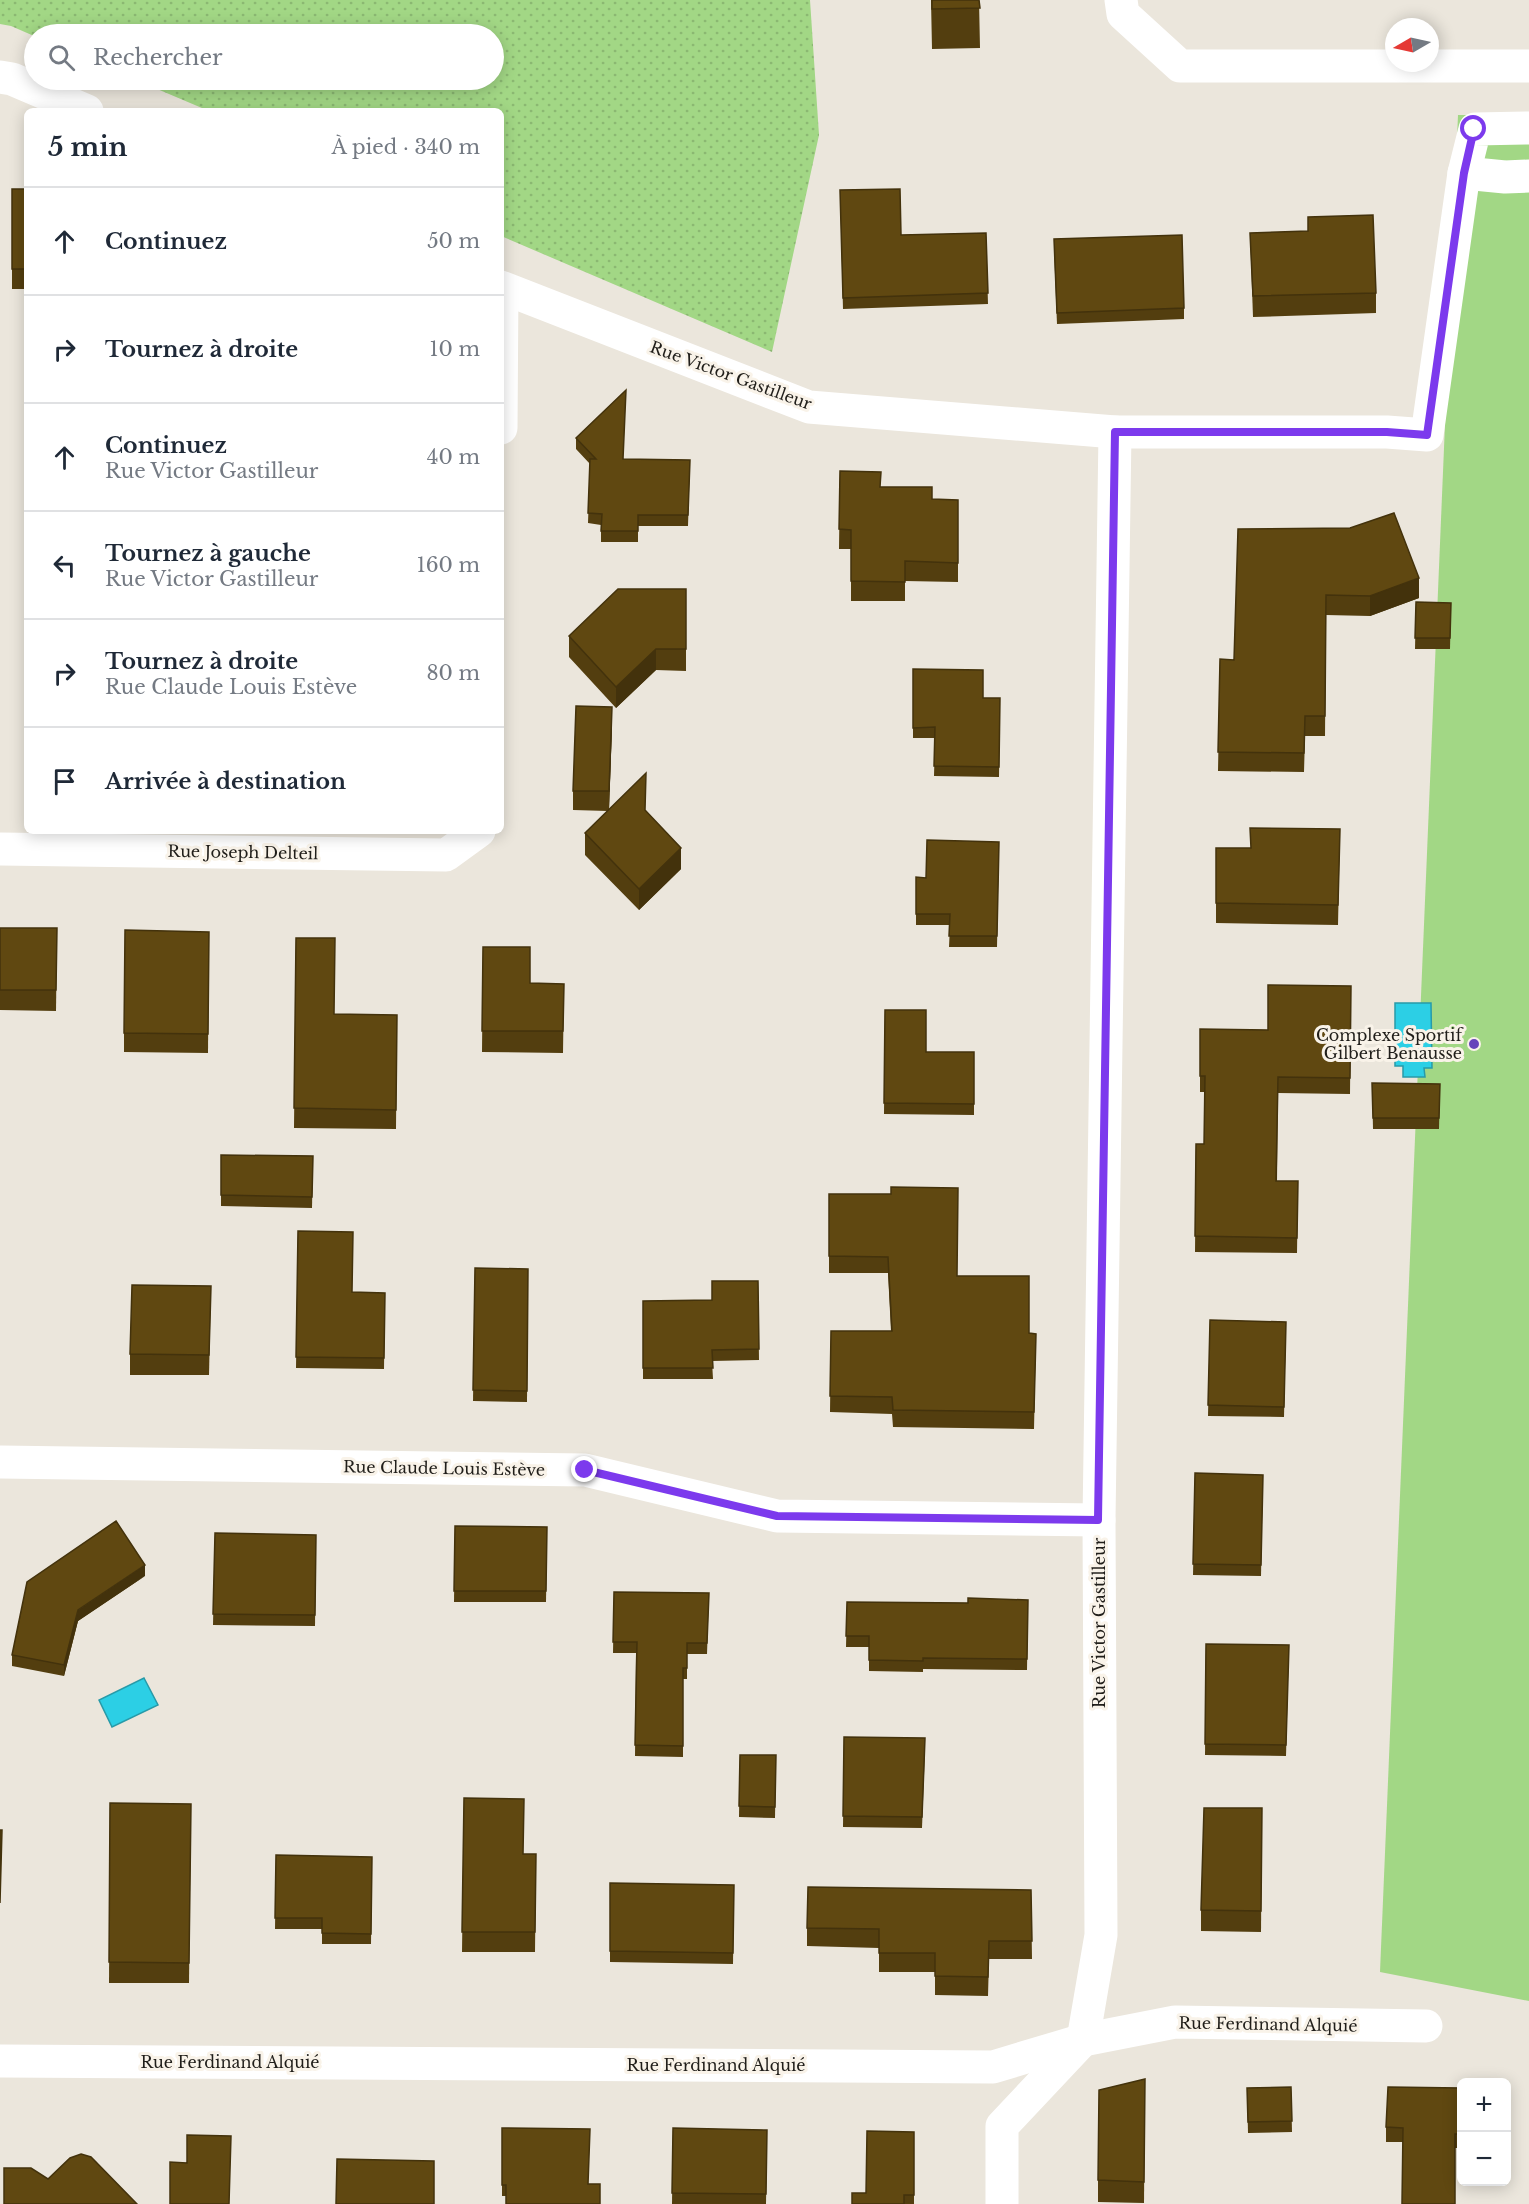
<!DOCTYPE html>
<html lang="fr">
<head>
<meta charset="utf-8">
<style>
	:root { --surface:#fff; --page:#f6f6f7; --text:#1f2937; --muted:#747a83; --line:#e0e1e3 }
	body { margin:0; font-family:"Libre Baskerville",serif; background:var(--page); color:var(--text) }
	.controls { position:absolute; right:18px; bottom:18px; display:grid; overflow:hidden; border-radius:9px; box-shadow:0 3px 15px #0003 }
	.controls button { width:54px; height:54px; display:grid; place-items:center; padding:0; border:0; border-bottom:2px solid var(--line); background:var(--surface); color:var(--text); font:30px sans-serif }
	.compass { position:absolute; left:1385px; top:18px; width:54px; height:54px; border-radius:50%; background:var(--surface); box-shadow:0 3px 15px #0003; rotate:261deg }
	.stop { position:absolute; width:18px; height:18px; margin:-14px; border:4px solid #7c3aed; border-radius:50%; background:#fff }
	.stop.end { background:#7c3aed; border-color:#fff; box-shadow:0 2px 6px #0008 }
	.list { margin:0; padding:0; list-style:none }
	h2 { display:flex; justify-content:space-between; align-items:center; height:78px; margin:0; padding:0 24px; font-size:26px }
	h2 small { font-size:20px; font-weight:400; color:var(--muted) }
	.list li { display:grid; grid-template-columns:39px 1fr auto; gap:18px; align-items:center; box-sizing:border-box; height:108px; padding:0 24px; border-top:2px solid var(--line) }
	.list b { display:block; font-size:22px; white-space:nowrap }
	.list p { margin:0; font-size:20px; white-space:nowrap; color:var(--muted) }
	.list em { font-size:20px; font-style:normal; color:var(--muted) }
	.icon { flex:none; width:33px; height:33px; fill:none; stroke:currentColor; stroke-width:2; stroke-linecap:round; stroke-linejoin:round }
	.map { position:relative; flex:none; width:1529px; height:2204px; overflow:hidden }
	.search { position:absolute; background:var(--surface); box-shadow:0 3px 15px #0003; left:24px; top:24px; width:480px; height:66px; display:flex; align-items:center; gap:15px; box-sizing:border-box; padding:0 21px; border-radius:33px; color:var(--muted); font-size:22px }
	.panel { position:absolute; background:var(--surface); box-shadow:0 3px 15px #0003; left:24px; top:108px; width:480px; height:726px; border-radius:9px }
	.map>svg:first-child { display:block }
	.grass { fill:url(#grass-dots) }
	.garden { fill:#a2d785 }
	.water { fill:#2ccfe5; stroke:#289aa8; stroke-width:1.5 }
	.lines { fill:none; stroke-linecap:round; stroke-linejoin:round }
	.minor { stroke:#fff; stroke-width:33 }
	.wall { fill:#533e0f }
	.shaded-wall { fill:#43320c }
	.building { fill:#604811; stroke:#43320c; stroke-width:1.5 }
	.route { stroke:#7c3aed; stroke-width:8 }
	.poi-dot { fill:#6643bb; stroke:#f9f3e9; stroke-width:2 }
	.labels { text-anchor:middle; stroke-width:6; stroke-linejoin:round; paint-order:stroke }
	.street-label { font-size:16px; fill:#201e1a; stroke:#f9f3e9 }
	.poi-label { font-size:16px; fill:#201e1a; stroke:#f9f3e9; text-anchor:end }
</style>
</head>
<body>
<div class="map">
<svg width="1529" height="2204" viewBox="0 0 1529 2204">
	<defs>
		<pattern id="grass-dots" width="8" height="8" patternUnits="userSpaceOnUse" patternTransform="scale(1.5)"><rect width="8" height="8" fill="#a2d785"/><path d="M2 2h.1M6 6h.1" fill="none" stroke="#8bb872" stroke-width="1.8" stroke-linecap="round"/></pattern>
	</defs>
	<rect width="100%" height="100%" fill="#ebe6dc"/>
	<path class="grass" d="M0,0H810L819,135L772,352L501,236V111H209L136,80H494V34H34V36L11,26L0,24Z"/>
	<path class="garden" d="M1458,115H1529V2001L1380,1972Z"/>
	<g class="water">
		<path d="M1395,1003H1431L1432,1068H1424L1425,1077H1403V1066H1395Z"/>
		<path d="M144,1678L158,1705L112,1727L99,1700Z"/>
	</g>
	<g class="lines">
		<g class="minor">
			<path d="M1121,0L1123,14L1180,66H1529"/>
			<path d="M0,77L12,79L87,111"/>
			<path d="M1464,173L1505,177L1529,176"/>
			<path d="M501,287L809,407L1115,432H1387L1427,435L1464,173L1475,129L1529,128"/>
			<path d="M501,428L502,288"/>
			<path d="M0,849L446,855L479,831"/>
			<path d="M0,1462L585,1470L777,1516L1099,1520"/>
			<path d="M0,2061L993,2067L1083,2040L1175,2022L1426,2026"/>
			<path d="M1002,2204V2126L1083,2040L1101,1935L1099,1520L1115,432"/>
		</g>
	</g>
	<g class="wall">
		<path d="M931,0H986H979L980,48L932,49Z"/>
		<rect x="12" y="189" width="15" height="100"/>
		<path d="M840,190L901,235L986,233L988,304L843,309Z"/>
		<path d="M1250,233L1376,293V313L1253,317Z"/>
		<path d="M1054,249L1184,308V319L1057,324Z"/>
		<path d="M576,438L624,459L690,460L688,526H638V542H601V525L588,523L590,464L576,449Z"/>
		<path d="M840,471L881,487L932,499L958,500V582L905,581V601H851V549H839Z"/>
		<path d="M1350,528L1419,598L1370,616L1326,615L1325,736H1305L1304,772L1218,771L1220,659L1234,660Z"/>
		<path d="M686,589V671L656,670L616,708L569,657V636Z"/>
		<path d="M1416,602L1451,603L1450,649H1415Z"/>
		<path d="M913,669L983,698H1000L999,777L934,776L935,738H913Z"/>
		<path d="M612,726L609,809L645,811L681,869L639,910L585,855V833L608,811L573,810V791Z"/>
		<path d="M1340,829L1338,925L1216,923V848H1250Z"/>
		<path d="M999,842L997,947H949L950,925H916V877L926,878Z"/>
		<path d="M0,928H57L56,1011L0,1010Z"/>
		<path d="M209,932L208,1053L124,1052V1033Z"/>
		<path d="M296,938L334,1014L397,1015L396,1129L294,1128Z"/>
		<path d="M483,947L530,983L564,984L563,1053L482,1052Z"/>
		<path d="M1351,986L1350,1094L1278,1093L1277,1181H1298L1297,1253L1195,1252L1196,1144H1204V1092H1200V1029L1268,1030Z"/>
		<path d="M885,1010L926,1052H974V1115L884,1114Z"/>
		<path d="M1372,1083L1440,1084L1439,1129H1373Z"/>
		<path d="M221,1155L313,1156L312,1208L221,1206Z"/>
		<path d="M829,1194L957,1276L1029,1333L1036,1334L1034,1429L893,1427L892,1414L830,1412L831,1331H891L888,1273H829Z"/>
		<path d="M298,1231L352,1292L385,1293L384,1369L296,1368Z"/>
		<path d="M475,1268L528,1269L527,1402L473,1401Z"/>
		<path d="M758,1281L759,1360L712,1361L713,1379H643V1301L712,1300Z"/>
		<path d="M211,1286L209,1375H130V1354Z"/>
		<path d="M1210,1320L1286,1322L1284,1417L1208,1416Z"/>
		<path d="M1195,1473L1263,1475L1261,1576L1193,1575Z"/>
		<path d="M455,1526L547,1527L546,1602H454Z"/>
		<path d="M215,1533L316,1535L315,1626L213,1625Z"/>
		<path d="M145,1576L78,1621L64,1676L12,1666V1655Z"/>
		<path d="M614,1592L709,1593L707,1654H687V1679H683V1757L635,1756L636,1653H613Z"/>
		<path d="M1028,1600L1027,1670L923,1669V1672L869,1671V1647H846L847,1602L968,1603Z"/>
		<path d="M1206,1644L1289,1645L1286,1756L1205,1755Z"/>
		<path d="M844,1737L925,1749L922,1828L843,1827Z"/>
		<path d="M740,1755H776L775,1818L739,1817Z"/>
		<path d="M464,1798L523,1854H536L535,1952H462Z"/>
		<path d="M110,1803L191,1804L189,1983H109Z"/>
		<path d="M1262,1808L1261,1932L1201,1931V1910Z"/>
		<path d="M276,1855L372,1857L371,1944H322V1929H275Z"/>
		<path d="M610,1883L734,1885L733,1964L610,1962Z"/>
		<path d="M1031,1890L1032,1959H989L988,1996L935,1995V1972H879V1948L807,1946V1928Z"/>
		<path d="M1145,2079L1144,2203L1098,2202V2180Z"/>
		<path d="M1291,2087L1292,2132L1248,2133L1247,2088Z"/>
		<path d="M1461,2088V2148H1455L1403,2142H1386V2127Z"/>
		<path d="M502,2128L590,2129L506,2196H502Z"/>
		<path d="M673,2128L767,2130L766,2204H672Z"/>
		<path d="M914,2132V2204H852L866,2193Z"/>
	</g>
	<g class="shaded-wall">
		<path d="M1419,578V598L1370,616V596Z"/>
		<path d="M656,649V670L616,708V687Z"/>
		<path d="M612,707V726L609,811V791Z"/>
		<path d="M681,848V869L639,910V889Z"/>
		<path d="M145,1565V1576L78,1621L64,1676V1665L78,1610Z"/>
	</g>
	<g class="building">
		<path d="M932,0H979L980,8L932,9Z"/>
		<rect x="12" y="189" width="15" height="80"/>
		<path d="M900,189L901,235L986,233L988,293L843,298L840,190Z"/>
		<path d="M1373,215L1376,293L1253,296L1250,233L1308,231V217Z"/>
		<path d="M1182,235L1184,308L1057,313L1054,239Z"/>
		<path d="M626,390L623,459L690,460L688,515H638V531H601L602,514L588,513L590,459H596L576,438Z"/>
		<path d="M840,471L881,472L880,487H932V499L958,500V563L905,561V582L851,581V530L839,529Z"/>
		<path d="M1394,513L1419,578L1370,596L1326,595L1325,716H1305L1304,753L1218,752L1220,659L1234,660L1238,529L1350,528Z"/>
		<path d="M618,589H686V649H656L616,687L569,636Z"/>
		<path d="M1416,602L1451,603L1450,638H1415Z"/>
		<path d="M913,669L983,670V698H1000L999,767L934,766L935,727L913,728Z"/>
		<path d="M576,706L612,707L609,791H573Z"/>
		<path d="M646,773L645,810L681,848L639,889L585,833Z"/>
		<path d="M1250,828L1340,829L1338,905L1216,903V848H1251Z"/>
		<path d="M927,840L999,842L997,936H949L950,914H916V877L926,878Z"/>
		<path d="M0,928H57L56,990H0Z"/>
		<path d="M125,930L209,932L208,1034L124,1033Z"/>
		<path d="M296,938H335L334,1014L397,1015L396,1110L294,1108Z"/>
		<path d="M483,947H530V983L564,984L563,1031H482Z"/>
		<path d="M1268,985L1351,986L1350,1078L1278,1077L1276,1181H1298L1297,1238L1195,1236L1196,1144H1204L1205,1076H1200V1029L1268,1030Z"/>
		<path d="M885,1010H926V1052H974V1104L884,1103Z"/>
		<path d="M1372,1083L1440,1084L1439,1118H1373Z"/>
		<path d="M221,1155L313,1156L312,1197L221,1195Z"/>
		<path d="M891,1187L958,1188L957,1276H1029V1333L1036,1334L1034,1412L893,1410L892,1397L830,1396L831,1331H892L888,1257L829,1256V1194H891Z"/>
		<path d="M298,1231L353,1232L352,1292L385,1293L384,1358L296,1357Z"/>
		<path d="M475,1268L528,1269L527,1391L473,1390Z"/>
		<path d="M712,1281H758L759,1349L712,1350L713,1368H643V1301L712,1300Z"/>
		<path d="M132,1285L211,1286L209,1355L130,1354Z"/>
		<path d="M1210,1320L1286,1322L1284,1407L1208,1405Z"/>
		<path d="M1195,1473L1263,1475L1261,1565L1193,1564Z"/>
		<path d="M116,1521L145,1565L78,1610L64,1665L12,1655L27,1582Z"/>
		<path d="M455,1526L547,1527L546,1591H454Z"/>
		<path d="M215,1533L316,1535L315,1615L213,1614Z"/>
		<path d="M614,1592L709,1593L707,1643H687V1668H683V1746L635,1745L637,1642H613Z"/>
		<path d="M968,1598L1028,1600L1027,1659L923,1658V1661L869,1660V1636H846L847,1602L968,1603Z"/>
		<path d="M1206,1644L1289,1645L1286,1745L1205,1744Z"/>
		<path d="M844,1737L925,1738L922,1817L843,1816Z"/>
		<path d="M740,1755H776L775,1807L739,1806Z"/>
		<path d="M464,1798L524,1799L523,1854H536L535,1932H462Z"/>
		<path d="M110,1803L191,1804L189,1963L109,1962Z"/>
		<path d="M1204,1808H1262L1261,1911L1201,1910Z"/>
		<path d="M0,1830H2L0,1903Z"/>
		<path d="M276,1855L372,1857L371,1934L322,1933V1918H275Z"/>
		<path d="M610,1883L734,1885L733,1953L610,1951Z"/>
		<path d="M808,1887L1031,1890L1032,1941H989L988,1977L935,1976V1953H879V1929L807,1928Z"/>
		<path d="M1145,2079L1144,2182L1098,2180L1099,2090Z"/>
		<path d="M1291,2087L1292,2121L1248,2122L1247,2088Z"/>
		<path d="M1388,2087L1461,2088V2134H1455V2204H1402L1403,2128L1386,2127Z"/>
		<rect x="1506" y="2088" width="1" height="44"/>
		<path d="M502,2128L590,2129L588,2184H600V2204H506V2185H502Z"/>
		<path d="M673,2128L767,2130L766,2194L672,2193Z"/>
		<path d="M867,2131L914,2132V2195H904V2204H852V2193H866Z"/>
		<path d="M187,2135L231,2136L229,2204H170V2162L187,2163Z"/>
		<path d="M81,2154L91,2157L137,2204H4V2168H31L48,2179L70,2158Z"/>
		<path d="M337,2159L434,2161V2204H336Z"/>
	</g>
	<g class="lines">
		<path class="route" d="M585,1470L777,1516L1098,1520L1115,432H1387L1427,435L1464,173L1474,129"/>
	</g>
	<circle class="poi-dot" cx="1474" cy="1044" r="6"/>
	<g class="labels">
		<g class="street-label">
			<text transform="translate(731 375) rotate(20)" y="6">Rue Victor Gastilleur</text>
			<text transform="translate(243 852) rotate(1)" y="6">Rue Joseph Delteil</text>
			<text transform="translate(444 1468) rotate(1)" y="6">Rue Claude Louis Estève</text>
			<text transform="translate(1099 1623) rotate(-90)" y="6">Rue Victor Gastilleur</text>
			<text transform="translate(1268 2024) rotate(1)" y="6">Rue Ferdinand Alquié</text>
			<text x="230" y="2068">Rue Ferdinand Alquié</text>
			<text x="716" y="2071">Rue Ferdinand Alquié</text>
		</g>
		<g class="poi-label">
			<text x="1462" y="1041">Complexe Sportif<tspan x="1462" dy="18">Gilbert Benausse</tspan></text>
		</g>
	</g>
</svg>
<div class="controls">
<button>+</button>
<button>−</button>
</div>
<svg class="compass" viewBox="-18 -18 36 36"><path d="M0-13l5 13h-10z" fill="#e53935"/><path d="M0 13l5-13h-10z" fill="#747a83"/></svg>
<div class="stop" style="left:1474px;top:129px"></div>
<div class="stop end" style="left:585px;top:1470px"></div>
<div class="search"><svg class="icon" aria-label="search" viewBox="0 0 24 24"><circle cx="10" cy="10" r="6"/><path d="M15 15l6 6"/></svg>Rechercher</div>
<section class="panel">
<h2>5 min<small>À pied · 340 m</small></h2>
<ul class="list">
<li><svg class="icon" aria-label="ahead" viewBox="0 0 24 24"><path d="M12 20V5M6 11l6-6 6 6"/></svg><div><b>Continuez</b></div><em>50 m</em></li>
<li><svg class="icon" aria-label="right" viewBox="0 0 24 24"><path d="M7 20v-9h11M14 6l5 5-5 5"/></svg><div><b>Tournez à droite</b></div><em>10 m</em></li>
<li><svg class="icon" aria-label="ahead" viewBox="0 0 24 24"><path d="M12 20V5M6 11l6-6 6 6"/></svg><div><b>Continuez</b><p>Rue Victor Gastilleur</p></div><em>40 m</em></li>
<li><svg class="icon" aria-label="left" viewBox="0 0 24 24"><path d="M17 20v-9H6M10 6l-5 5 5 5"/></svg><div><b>Tournez à gauche</b><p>Rue Victor Gastilleur</p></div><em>160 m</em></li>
<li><svg class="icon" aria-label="right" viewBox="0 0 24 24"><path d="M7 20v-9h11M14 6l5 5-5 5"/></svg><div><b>Tournez à droite</b><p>Rue Claude Louis Estève</p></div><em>80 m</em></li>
<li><svg class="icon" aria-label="arrive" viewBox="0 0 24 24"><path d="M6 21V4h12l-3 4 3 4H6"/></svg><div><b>Arrivée à destination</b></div></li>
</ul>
</section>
</div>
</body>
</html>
